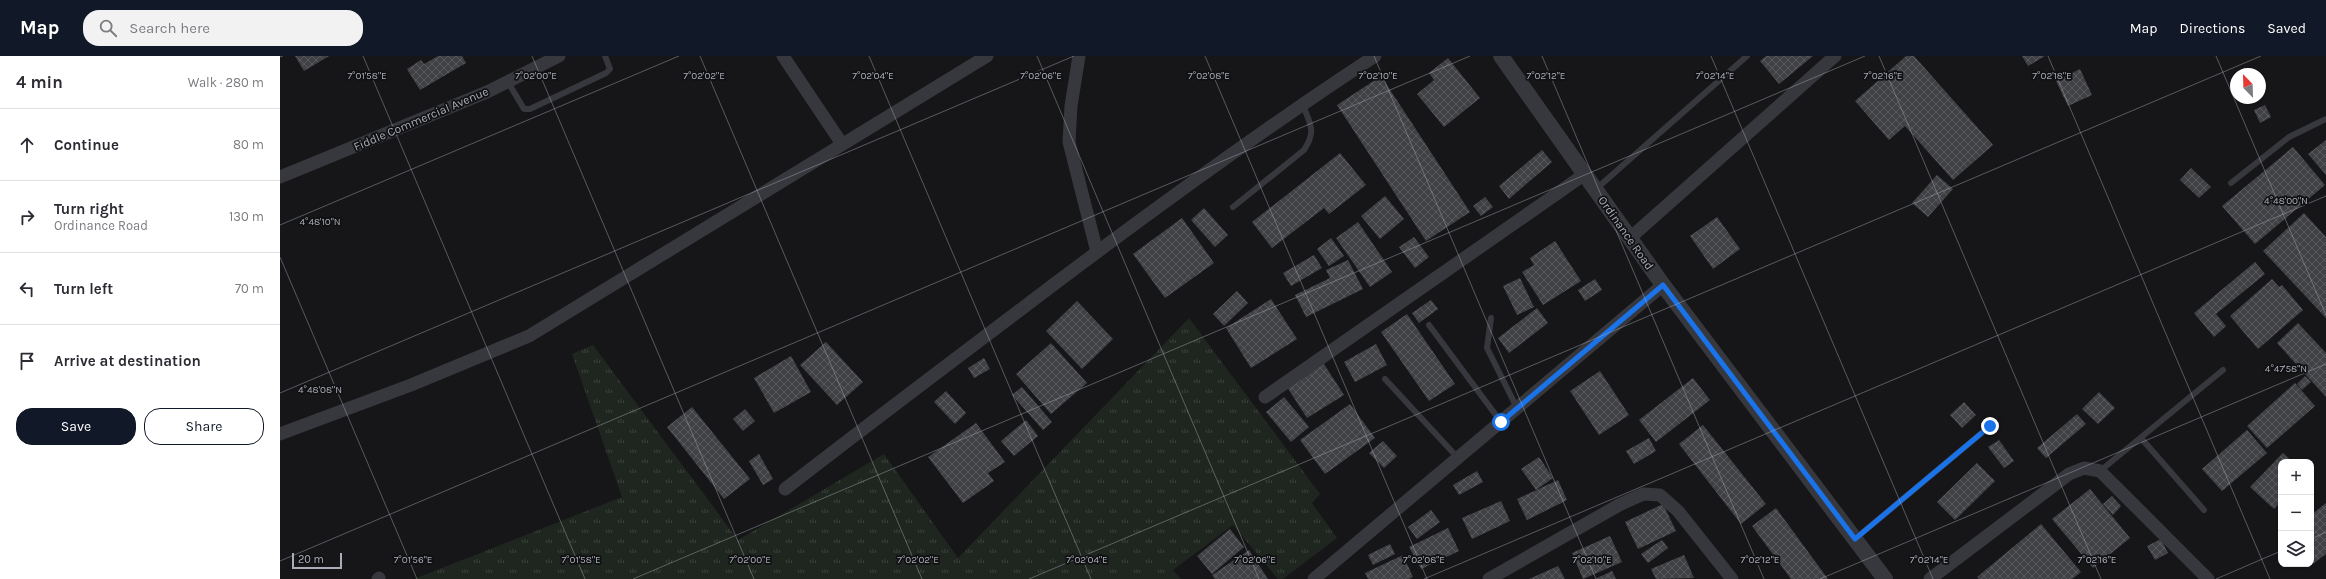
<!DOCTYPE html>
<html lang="en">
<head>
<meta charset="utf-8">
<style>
	:root { --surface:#fff; --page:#f2f2f3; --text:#2b2b33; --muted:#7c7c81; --line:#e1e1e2; --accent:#111827 }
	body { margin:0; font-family:Karla,sans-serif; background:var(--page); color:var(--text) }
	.controls { position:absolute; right:12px; bottom:12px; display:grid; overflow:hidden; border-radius:8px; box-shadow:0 1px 3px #0004 }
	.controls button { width:36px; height:36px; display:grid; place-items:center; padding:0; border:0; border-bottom:1px solid var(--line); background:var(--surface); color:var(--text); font:20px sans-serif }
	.compass { position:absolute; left:1950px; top:12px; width:36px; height:36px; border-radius:50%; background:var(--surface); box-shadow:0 1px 3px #0004; rotate:337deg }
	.scale { position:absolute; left:12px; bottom:10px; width:50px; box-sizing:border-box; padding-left:4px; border:2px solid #a8adb8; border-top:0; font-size:11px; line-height:14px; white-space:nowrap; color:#a8adb8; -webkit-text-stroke:3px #111113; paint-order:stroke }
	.stop { position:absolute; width:12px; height:12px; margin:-9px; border:3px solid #1a73e8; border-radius:50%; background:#fff }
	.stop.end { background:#1a73e8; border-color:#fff; box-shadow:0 1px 4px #0008 }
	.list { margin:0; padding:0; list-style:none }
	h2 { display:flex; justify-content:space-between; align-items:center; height:52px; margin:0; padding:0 16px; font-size:17px }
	h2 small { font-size:13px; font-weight:400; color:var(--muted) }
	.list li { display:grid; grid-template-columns:26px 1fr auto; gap:12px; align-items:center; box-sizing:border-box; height:72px; padding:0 16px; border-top:1px solid var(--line) }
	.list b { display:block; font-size:15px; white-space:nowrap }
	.list p { margin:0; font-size:13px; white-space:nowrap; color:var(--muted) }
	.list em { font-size:13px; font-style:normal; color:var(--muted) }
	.actions { display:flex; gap:8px; padding:12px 16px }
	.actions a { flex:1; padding:9px 0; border:1px solid var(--accent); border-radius:16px; text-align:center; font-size:14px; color:var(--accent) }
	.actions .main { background:var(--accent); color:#fff }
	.icon { flex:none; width:22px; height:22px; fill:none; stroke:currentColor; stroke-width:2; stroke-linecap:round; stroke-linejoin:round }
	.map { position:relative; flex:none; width:2046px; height:523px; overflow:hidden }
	header { display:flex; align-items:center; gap:24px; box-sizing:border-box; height:56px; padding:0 20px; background:var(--accent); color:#fff }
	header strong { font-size:19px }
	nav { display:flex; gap:22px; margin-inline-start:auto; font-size:14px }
	.search { width:280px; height:36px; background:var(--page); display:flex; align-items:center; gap:10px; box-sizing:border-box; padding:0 14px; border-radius:16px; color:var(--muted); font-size:15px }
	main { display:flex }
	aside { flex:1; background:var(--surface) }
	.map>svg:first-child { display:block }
	.grass { fill:url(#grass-tufts) }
	.building { fill:url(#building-cross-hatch) }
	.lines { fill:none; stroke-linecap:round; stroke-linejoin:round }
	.service { stroke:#37383d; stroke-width:6 }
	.minor { stroke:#37383d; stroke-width:13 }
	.tertiary { stroke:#37383d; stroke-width:16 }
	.route { stroke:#1a73e8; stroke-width:5 }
	.ticks { fill:none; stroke:#a8adb8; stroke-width:1; stroke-opacity:0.45 }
	.labels { text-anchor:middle; stroke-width:3.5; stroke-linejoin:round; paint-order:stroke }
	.street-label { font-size:12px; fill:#a8adb8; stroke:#111113 }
	.ticks-label { font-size:10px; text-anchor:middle; fill:#a8adb8; stroke:#111113; stroke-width:3.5; stroke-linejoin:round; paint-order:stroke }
</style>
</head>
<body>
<header>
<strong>Map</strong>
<div class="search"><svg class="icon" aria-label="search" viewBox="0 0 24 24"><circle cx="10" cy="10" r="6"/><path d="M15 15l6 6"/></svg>Search here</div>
<nav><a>Map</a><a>Directions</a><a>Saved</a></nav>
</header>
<main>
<aside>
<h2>4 min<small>Walk · 280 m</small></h2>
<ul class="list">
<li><svg class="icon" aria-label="ahead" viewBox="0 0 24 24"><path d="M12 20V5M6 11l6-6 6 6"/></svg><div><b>Continue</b></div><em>80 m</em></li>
<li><svg class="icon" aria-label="right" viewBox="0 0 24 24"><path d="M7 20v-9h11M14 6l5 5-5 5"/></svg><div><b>Turn right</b><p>Ordinance Road</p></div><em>130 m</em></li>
<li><svg class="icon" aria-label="left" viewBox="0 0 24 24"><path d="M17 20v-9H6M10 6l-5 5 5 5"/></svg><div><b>Turn left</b></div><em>70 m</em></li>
<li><svg class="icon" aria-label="arrive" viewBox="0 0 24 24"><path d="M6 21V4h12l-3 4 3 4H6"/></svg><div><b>Arrive at destination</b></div></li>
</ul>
<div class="actions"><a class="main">Save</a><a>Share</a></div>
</aside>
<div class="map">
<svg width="2046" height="523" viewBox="0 0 2046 523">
	<defs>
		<pattern id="grass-tufts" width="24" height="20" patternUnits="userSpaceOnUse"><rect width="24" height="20" fill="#1e261f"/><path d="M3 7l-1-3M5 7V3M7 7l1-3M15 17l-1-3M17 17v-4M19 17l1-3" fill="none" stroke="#3c433d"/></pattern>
		<pattern id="building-cross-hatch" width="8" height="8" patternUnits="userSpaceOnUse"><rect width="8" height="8" fill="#404145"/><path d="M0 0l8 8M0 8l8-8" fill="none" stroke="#595a5e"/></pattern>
	</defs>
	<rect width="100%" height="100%" fill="#161618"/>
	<path class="grass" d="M909,262L1040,438L1032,447L1057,482L1003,523H998L953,469L893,514L901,523H134L342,441L292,298L313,289L458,484L604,398L678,502Z"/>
	<g class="building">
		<path d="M15,0H49L24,15Z"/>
		<path d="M158,0H182L186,7L140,34L127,13L141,4L144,8Z"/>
		<path d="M1486,0H1533L1499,28L1480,5Z"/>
		<path d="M1626,0H1634L1713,89L1673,124L1625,70L1609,84L1575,45Z"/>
		<path d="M1742,0H1765L1748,10Z"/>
		<path d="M1168,2L1200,42L1164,71L1137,38L1154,24L1149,17Z"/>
		<path d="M1800,13L1812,39L1788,50L1776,25Z"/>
		<path d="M1101,20L1190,156L1146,185L1057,49Z"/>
		<path d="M1985,49L1991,61L1980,67L1974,54Z"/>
		<path d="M2046,84V119L2028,98Z"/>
		<path d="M2013,91L2045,129L1975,188L1942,150Z"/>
		<path d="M1262,94L1272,106L1229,143L1219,130Z"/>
		<path d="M1060,97L1086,129L1049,158L1044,152L992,192L972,166Z"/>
		<path d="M1911,112L1931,131L1919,142L1900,124Z"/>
		<path d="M1657,119L1673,133L1648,161L1632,147Z"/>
		<path d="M1105,140L1124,163L1100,183L1081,160Z"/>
		<path d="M1205,141L1213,151L1201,160L1193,150Z"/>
		<path d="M924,152L948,179L935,191L911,164Z"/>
		<path d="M2024,157L2046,181V262L1983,195Z"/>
		<path d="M1437,161L1460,193L1433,213L1410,180Z"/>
		<path d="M902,162L934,207L885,242L853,198Z"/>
		<path d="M1078,166L1112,216L1090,231L1056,182Z"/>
		<path d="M1134,181L1149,201L1135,212L1119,191Z"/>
		<path d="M1051,182L1064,200L1049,210L1037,193Z"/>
		<path d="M1275,185L1301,225L1263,249L1242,216L1254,209L1250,202Z"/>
		<path d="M1034,199L1042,212L1011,230L1003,217Z"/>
		<path d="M1068,204L1083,233L1026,261L1015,239L1050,222L1046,214Z"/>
		<path d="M1975,206L1985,218L1936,258L1946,270L1934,281L1914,257Z"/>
		<path d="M1240,222L1254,251L1237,259L1223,230Z"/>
		<path d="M1315,223L1322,234L1305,245L1298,234Z"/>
		<path d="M1992,223L1999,231L2002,229L2023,254L1978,293L1950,260Z"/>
		<path d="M957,235L968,247L944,270L933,258Z"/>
		<path d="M991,243L1017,283L971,312L946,272Z"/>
		<path d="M1151,244L1158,253L1139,267L1132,257Z"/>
		<path d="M797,245L833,283L802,313L766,275Z"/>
		<path d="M1257,252L1268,267L1229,297L1218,282Z"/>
		<path d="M1127,258L1175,328L1149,345L1101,276Z"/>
		<path d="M2018,267L2046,297V341L1997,287Z"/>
		<path d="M546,286L583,326L557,349L520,309Z"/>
		<path d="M771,287L807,327L771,358L736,318Z"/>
		<path d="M1096,288L1107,309L1075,326L1064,306Z"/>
		<path d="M511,300L531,336L494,357L474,322Z"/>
		<path d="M704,302L710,313L694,322L688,312Z"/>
		<path d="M1044,308L1064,339L1027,362L1007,331Z"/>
		<path d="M1320,315L1349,359L1319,379L1290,335Z"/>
		<path d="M2025,320L2031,326L2022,334L2017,328Z"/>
		<path d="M1413,322L1430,344L1376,386L1359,364Z"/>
		<path d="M2015,327L2035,350L1987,392L1967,370Z"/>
		<path d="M742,331L772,366L763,374L732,339Z"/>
		<path d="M666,335L686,357L675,368L654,346Z"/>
		<path d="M1819,336L1835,352L1818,368L1802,353Z"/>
		<path d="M1004,341L1029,371L1011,386L986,356Z"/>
		<path d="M1684,346L1696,359L1682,372L1670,359Z"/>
		<path d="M1070,348L1095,382L1045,418L1020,384Z"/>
		<path d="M412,351L470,423L444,443L387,371Z"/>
		<path d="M465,353L475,365L463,375L453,363Z"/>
		<path d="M1797,358L1806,368L1766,402L1757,392Z"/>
		<path d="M746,364L758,380L734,400L721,385Z"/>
		<path d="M696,367L725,406L708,417L714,425L683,447L648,401Z"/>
		<path d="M1423,369L1486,448L1461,468L1399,388Z"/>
		<path d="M1967,374L1987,397L1942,435L1922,413Z"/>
		<path d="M1369,382L1376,395L1354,408L1346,395Z"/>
		<path d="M1719,384L1734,405L1724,412L1708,391Z"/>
		<path d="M1103,385L1117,400L1104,412L1089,397Z"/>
		<path d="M2003,397L2013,406H2001V446L1994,453L1970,431Z"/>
		<path d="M479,398L493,423L483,429L469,405Z"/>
		<path d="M1259,401L1273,422L1256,434L1241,413Z"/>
		<path d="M1697,407L1715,425L1675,464L1657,446Z"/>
		<path d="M1197,415L1203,426L1179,439L1173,429Z"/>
		<path d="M1278,424L1287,444L1247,464L1237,443Z"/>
		<path d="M1810,433L1850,482L1813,512L1772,463Z"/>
		<path d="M1832,440L1841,450L1833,459L1823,448Z"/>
		<path d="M1221,445L1230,465L1192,483L1182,462Z"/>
		<path d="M2046,447V498L2033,508L2031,505V459Z"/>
		<path d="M1383,448L1396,475L1358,493L1345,466Z"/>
		<path d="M1496,452L1548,523H1511L1472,470Z"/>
		<path d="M1151,454L1160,466L1137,483L1128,471Z"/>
		<path d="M1761,468L1801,516L1792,523H1699L1697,521Z"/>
		<path d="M1168,472L1179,495L1141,513L1129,491Z"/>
		<path d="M950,473L964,491L932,518L917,500Z"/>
		<path d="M1330,480L1342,506L1303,523L1292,497Z"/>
		<path d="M1881,483L1888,497L1875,504L1867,490Z"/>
		<path d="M1382,484L1388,492L1368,507L1361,498Z"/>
		<path d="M1110,488L1115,498L1093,509L1088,499Z"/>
		<path d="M969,494L988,523H935L932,519Z"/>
		<path d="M1123,499L1133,521L1129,523H1088L1085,517Z"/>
		<path d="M1404,499L1414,522L1376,523L1371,513Z"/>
		<path d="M1278,510L1285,523H1249Z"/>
		<path d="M1332,515L1336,523H1315Z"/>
	</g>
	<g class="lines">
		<g class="service">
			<path d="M228,26L244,53H250L326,17L330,13L325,0"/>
			<path d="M1951,127L2009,81L2046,63"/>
			<path d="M1316,133L1467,0"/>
			<path d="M953,151L1024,94C1037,74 1030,68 1022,47"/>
			<path d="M1211,262L1207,292L1237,352"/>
			<path d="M1149,269L1221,366"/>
			<path d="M1105,323L1178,402"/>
			<path d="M1861,382L1924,454"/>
			<path d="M1820,415L1943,314"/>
			<path d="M1576,482L1710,370"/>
		</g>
		<g class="minor">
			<path d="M503,0L562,88"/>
			<path d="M799,0L791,50L789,86L817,196"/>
			<path d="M0,121L207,36L279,0"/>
			<path d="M1350,182L1555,0"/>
			<path d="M985,341L1305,118"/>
			<path d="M0,378L131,329L249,280L707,0"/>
			<path d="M505,433C595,363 686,295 777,226C881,148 986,71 1095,0"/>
			<path d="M98,523L99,522"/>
			<path d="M1034,523L1383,229"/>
			<path d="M1209,523L1339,449L1363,438L1380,439L1398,455L1452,523"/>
			<path d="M1650,523L1789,418L1804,412L1820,415L1928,523"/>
		</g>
		<path class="tertiary" d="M1221,0L1383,229L1605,523"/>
	</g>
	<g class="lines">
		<path class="route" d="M1221,366L1383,229L1575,483L1710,370"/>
	</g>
	<path class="ticks" d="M83,0L305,523M252,0L474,523M420,0L642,523M589,0L811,523M757,0L979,523M925,0L1147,523M1094,0L1316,523M1262,0L1484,523M1431,0L1653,523M1599,0L1821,523M1768,0L1990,523M1936,0L2046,259M0,1L3,0M0,169L399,0M0,201L137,523M0,337L794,0M2031,483L2046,476M0,505L1190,0M353,523L1585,0M749,523L1981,0M1144,523L2046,140M1540,523L2046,308M1936,523L2001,495"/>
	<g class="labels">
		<g class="street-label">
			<text transform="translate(141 63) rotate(-23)" y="4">Fiddle Commercial Avenue</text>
			<text transform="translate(1346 177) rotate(55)" y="4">Ordinance Road</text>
		</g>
	</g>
	<g class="ticks-label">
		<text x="87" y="23">7°01'58"E</text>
		<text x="256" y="23">7°02'00"E</text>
		<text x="424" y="23">7°02'02"E</text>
		<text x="593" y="23">7°02'04"E</text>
		<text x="761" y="23">7°02'06"E</text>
		<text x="929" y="23">7°02'08"E</text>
		<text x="1098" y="23">7°02'10"E</text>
		<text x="1266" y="23">7°02'12"E</text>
		<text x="1435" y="23">7°02'14"E</text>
		<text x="1603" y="23">7°02'16"E</text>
		<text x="1772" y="23">7°02'18"E</text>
		<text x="2006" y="148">4°48'00"N</text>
		<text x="40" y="169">4°48'10"N</text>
		<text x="2006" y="316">4°47'58"N</text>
		<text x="40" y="337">4°48'08"N</text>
		<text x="133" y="507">7°01'56"E</text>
		<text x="301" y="507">7°01'58"E</text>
		<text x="470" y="507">7°02'00"E</text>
		<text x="638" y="507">7°02'02"E</text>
		<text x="807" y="507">7°02'04"E</text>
		<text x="975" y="507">7°02'06"E</text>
		<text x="1144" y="507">7°02'08"E</text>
		<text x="1312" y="507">7°02'10"E</text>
		<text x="1480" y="507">7°02'12"E</text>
		<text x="1649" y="507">7°02'14"E</text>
		<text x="1817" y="507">7°02'16"E</text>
	</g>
</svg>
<div class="controls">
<button>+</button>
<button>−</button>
<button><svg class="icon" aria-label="layers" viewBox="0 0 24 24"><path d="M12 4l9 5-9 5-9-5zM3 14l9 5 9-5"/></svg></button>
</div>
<svg class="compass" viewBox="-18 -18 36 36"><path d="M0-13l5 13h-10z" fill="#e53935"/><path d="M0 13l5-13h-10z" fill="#7c7c81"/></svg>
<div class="scale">20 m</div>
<div class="stop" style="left:1221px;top:366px"></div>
<div class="stop end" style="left:1710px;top:370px"></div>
</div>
</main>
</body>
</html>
